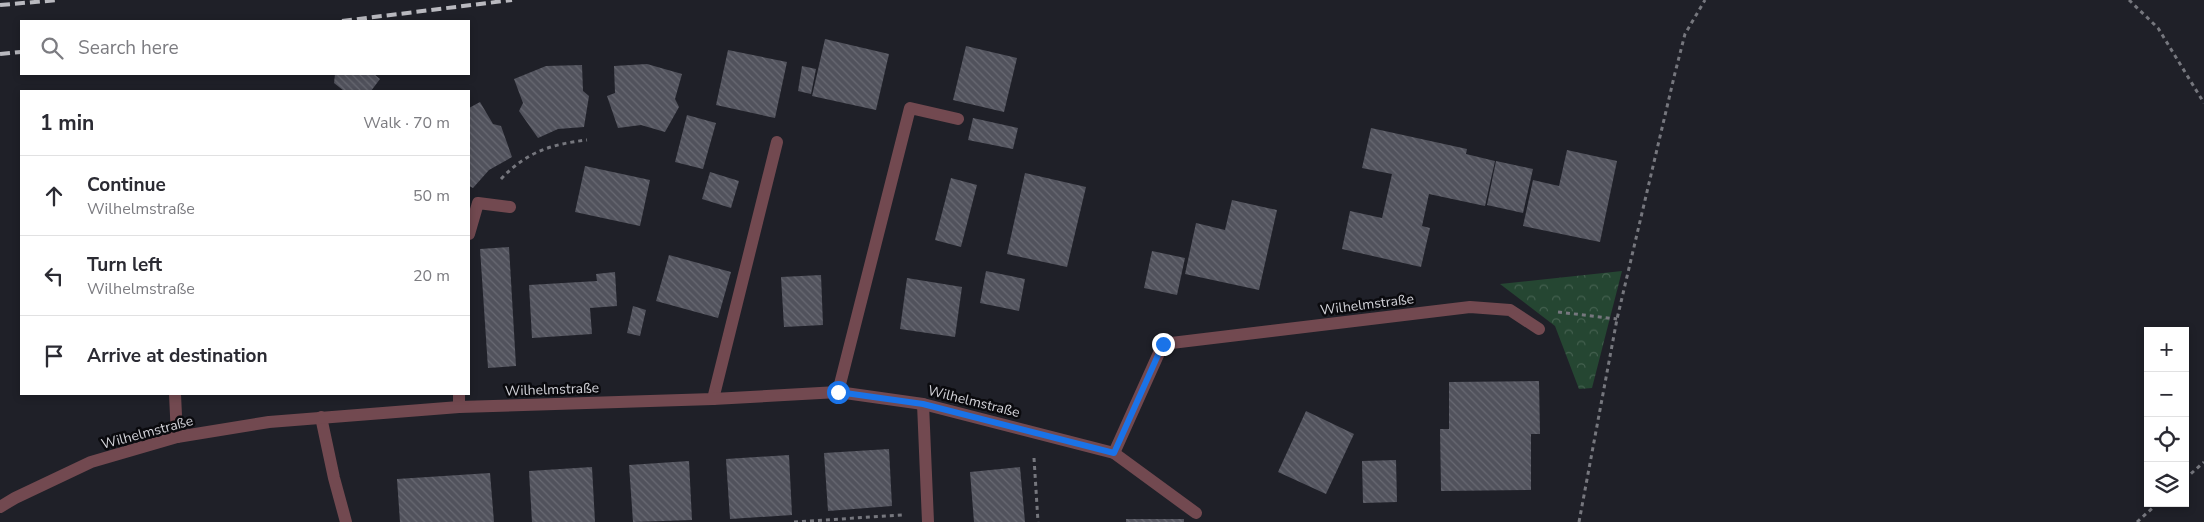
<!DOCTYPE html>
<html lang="en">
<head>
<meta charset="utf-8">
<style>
	:root { --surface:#fff; --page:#f2f2f3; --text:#2b2b33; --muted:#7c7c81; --line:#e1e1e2 }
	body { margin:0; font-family:"Nunito Sans",sans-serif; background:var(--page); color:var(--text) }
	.controls { position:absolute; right:15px; bottom:15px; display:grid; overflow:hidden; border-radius:0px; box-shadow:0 2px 8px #0003 }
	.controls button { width:45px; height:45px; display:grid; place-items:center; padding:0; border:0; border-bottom:1px solid var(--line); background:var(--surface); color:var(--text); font:25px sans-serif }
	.stop { position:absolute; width:15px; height:15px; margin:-11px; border:4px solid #1a73e8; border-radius:50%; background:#fff }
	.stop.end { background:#1a73e8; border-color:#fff; box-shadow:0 1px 5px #0008 }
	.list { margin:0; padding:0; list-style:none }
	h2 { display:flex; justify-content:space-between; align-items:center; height:65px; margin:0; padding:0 20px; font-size:21px }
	h2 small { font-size:16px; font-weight:400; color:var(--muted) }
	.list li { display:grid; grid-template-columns:32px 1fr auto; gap:15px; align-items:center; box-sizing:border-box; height:80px; padding:0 20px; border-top:1px solid var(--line) }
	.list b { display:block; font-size:19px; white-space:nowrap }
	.list p { margin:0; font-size:16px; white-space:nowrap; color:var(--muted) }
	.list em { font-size:16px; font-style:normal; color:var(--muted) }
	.icon { flex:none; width:28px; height:28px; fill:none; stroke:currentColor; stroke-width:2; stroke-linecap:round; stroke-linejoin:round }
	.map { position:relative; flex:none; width:2204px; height:522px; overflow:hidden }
	.search { position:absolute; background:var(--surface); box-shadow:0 2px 8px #0003; left:20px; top:20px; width:450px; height:55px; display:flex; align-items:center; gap:12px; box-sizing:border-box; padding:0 18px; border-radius:0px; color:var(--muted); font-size:19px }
	.panel { position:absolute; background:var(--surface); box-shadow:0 2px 8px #0003; left:20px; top:90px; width:450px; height:305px; border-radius:0px }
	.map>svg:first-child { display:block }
	.forest { fill:url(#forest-crowns) }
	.building { fill:url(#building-back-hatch) }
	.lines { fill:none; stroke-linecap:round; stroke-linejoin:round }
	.path { stroke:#76777e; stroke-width:3; stroke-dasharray:4 4; stroke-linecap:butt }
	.minor { stroke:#724950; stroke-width:12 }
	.rail { stroke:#b9b9bf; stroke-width:4; stroke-dasharray:10 5; stroke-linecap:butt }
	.route { stroke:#1a73e8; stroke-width:6 }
	.labels { text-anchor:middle; stroke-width:5; stroke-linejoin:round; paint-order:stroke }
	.street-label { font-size:14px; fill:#d2d2d8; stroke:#0a0a0e }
</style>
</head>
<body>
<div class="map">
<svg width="2204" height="522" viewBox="0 0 2204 522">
	<defs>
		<pattern id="forest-crowns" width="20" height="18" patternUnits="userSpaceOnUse" patternTransform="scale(1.25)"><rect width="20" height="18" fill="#254632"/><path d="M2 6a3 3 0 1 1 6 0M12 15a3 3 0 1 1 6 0" fill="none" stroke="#44604f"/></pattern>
		<pattern id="building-back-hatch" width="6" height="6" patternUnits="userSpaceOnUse" patternTransform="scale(1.25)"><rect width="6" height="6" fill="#51525c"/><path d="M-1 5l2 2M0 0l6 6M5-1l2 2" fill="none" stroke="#696a73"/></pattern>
	</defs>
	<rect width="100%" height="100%" fill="#1f2028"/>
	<path class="forest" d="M1622,271L1592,388L1579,389L1555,326L1500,284Z"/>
	<g class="building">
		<path d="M825,39L889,54L876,110L812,96Z"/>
		<path d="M966,46L1017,58L1004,112L953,100Z"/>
		<path d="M728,50L787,62L775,118L716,105Z"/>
		<path d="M647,64L682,74L675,99L679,107L665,132L641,125L618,128L607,96L615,93L614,66Z"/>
		<path d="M582,65L583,91L589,96L584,127L558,129L538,138L519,111L523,103L514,79L546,66Z"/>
		<path d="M802,66L816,69L811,94L798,91Z"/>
		<path d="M335,74H374L380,79L371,91H344L334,83Z"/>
		<path d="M480,102L493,124L501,126L512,157L489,170L473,188L469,186V108Z"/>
		<path d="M687,115L716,123L703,169L675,162Z"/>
		<path d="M973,118L1018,128L1013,149L968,140Z"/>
		<path d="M1371,128L1467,149L1466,154L1495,161L1485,206L1429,194L1422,226L1430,228L1421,267L1342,249L1350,211L1382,218L1392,174L1362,168Z"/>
		<path d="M1567,150L1617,161L1600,242L1523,226L1533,180L1559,186Z"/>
		<path d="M1496,161L1533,169L1523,213L1487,205Z"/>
		<path d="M585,166L650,180L640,226L575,212Z"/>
		<path d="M710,172L739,181L731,208L702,199Z"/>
		<path d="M1025,173L1086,187L1067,267L1007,254Z"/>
		<path d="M951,178L977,185L961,247L935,240Z"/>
		<path d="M1232,200L1277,210L1259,290L1185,274L1196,223L1225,230Z"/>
		<path d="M509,247L516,366L488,368L480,249Z"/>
		<path d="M1152,251L1185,258L1177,295L1144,288Z"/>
		<path d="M669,255L731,272L718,318L656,301Z"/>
		<path d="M986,271L1025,279L1019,311L980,303Z"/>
		<path d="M615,272L617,306L590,308L592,334L532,338L529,285L597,281L596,274Z"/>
		<path d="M821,275L823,325L784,327L781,277Z"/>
		<path d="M907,278L962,287L955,337L900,329Z"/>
		<path d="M633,306L646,310L640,336L627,333Z"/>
		<path d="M1539,381L1540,434H1531V490L1441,491L1440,429H1449V382Z"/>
		<path d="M1306,411L1354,434L1326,494L1278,472Z"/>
		<path d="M889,449L892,506L828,511L824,453Z"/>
		<path d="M789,455L792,515L730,519L726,459Z"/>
		<path d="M1396,460L1397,502L1363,503L1362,461Z"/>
		<path d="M689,461L692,520L633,522L629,465Z"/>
		<path d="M592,467L595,522H532L529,471Z"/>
		<path d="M1020,467L1025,522H974L970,472Z"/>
		<path d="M490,473L494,522H400L397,479Z"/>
		<rect x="1126" y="519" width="58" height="3"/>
	</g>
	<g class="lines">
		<g class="path">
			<path d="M2129,0L2158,28L2204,103"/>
			<path d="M501,179C526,152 552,144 587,140"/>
			<path d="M1558,312L1617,319"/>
			<path d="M1034,458L1038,522"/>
			<path d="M2185,479L2204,462"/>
			<path d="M794,522L902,515"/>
			<path d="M1579,522L1617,319L1675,73L1685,34L1705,0"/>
			<path d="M2137,522L2158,503"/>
		</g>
		<g class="minor">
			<path d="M469,234L478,203L510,207"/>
			<path d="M838,392L910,108L958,119"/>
			<path d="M175,394L177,437"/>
			<path d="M459,394V407"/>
			<path d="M713,399L777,142"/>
			<path d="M923,404L928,522"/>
			<path d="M321,417L334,478L346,522"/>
			<path d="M1114,453L1163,344L1470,307L1510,310L1539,329"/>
			<path d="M0,507L15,498L91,462L177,437L269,422L459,407L713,399L838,392L923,404L1114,453L1196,513"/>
		</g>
		<g class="rail">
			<path d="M0,5L58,0"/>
			<path d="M342,21L512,0"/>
			<path d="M0,54L21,52"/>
		</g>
	</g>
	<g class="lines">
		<path class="route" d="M838,392L923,404L1114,453L1163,344"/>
	</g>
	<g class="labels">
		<g class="street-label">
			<text transform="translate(1367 304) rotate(-7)" y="5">Wilhelmstraße</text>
			<text transform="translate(552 389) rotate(-2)" y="5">Wilhelmstraße</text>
			<text transform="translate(974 401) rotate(14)" y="5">Wilhelmstraße</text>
			<text transform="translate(147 432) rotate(-15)" y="5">Wilhelmstraße</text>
		</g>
	</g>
</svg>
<div class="controls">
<button>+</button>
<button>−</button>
<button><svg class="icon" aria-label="locate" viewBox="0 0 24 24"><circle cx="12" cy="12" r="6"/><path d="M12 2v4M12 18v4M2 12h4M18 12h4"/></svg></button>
<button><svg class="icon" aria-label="layers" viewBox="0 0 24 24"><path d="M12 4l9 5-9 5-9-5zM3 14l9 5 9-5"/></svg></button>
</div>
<div class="stop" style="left:838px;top:392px"></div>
<div class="stop end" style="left:1163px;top:344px"></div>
<div class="search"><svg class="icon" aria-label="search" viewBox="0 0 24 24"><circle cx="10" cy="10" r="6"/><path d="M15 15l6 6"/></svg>Search here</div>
<section class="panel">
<h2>1 min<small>Walk · 70 m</small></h2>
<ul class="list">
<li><svg class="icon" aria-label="ahead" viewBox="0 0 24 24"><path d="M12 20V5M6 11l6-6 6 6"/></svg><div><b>Continue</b><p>Wilhelmstraße</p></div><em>50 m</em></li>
<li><svg class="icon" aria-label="left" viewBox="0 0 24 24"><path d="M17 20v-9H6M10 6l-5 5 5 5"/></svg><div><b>Turn left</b><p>Wilhelmstraße</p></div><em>20 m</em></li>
<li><svg class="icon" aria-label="arrive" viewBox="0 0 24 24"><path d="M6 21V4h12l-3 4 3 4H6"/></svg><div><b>Arrive at destination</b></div></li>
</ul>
</section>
</div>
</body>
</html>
